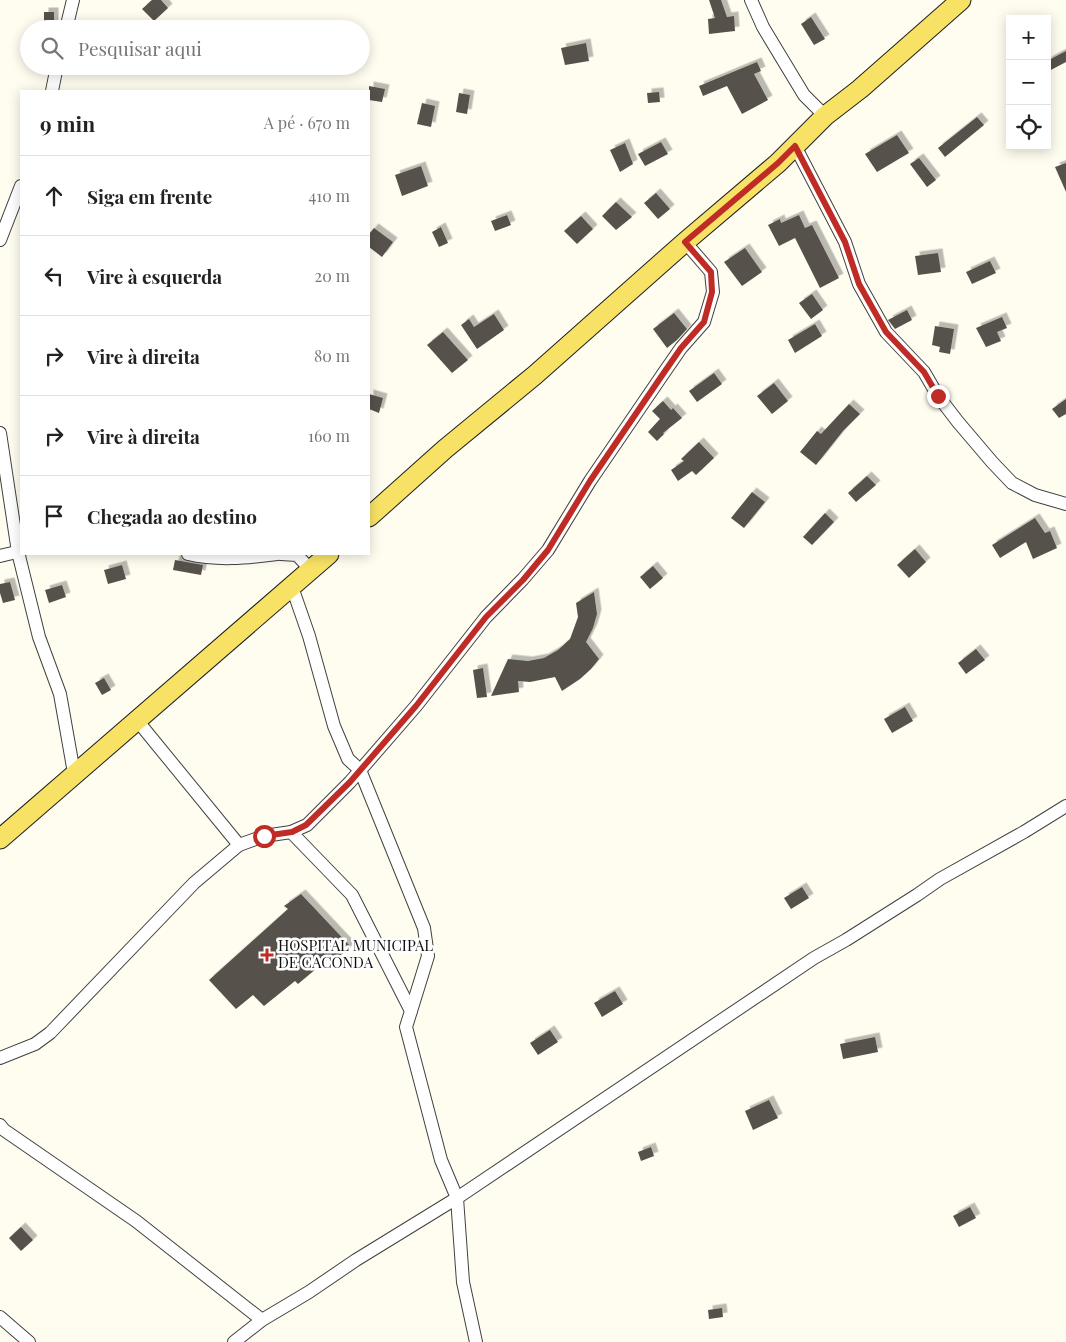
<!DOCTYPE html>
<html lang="pt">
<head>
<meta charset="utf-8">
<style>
	:root { --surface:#fff; --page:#f2f2f2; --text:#222; --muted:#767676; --line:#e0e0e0 }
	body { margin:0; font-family:"Playfair Display",serif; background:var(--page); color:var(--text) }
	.controls { position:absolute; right:15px; top:15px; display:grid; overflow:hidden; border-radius:0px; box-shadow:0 2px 12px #0003 }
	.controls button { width:45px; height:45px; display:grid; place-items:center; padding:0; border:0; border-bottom:1px solid var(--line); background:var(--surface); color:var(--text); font:25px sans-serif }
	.stop { position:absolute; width:15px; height:15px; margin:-11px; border:4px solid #bf2c26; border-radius:50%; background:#fff }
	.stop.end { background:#bf2c26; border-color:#fff; box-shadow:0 1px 5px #0008 }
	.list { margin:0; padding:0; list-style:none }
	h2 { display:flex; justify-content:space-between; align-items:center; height:65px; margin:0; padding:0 20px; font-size:21px }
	h2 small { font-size:16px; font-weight:400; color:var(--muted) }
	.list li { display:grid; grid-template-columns:32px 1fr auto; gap:15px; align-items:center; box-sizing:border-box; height:80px; padding:0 20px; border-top:1px solid var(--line) }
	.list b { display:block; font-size:19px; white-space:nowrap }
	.list em { font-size:16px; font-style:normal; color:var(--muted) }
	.icon { flex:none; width:28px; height:28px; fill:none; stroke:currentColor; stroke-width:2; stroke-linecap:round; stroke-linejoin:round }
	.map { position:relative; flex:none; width:1066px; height:1342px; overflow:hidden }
	.search { position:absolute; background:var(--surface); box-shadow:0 2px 12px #0003; left:20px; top:20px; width:350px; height:55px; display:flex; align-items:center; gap:12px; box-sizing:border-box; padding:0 18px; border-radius:28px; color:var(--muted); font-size:19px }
	.panel { position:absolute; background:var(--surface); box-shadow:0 2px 12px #0003; left:20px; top:90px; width:350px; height:465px; border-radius:0px }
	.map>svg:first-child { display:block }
	.building { fill:#57514b; filter:url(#shadow) }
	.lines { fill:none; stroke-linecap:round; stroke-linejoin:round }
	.minor-casing { stroke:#414141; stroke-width:14 }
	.primary-casing { stroke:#1f1f1f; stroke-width:21 }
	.minor { stroke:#fff; stroke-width:12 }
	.primary { stroke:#f8e266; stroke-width:19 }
	.route { stroke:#bf2c26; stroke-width:6 }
	.poi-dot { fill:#bf2c26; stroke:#fff; stroke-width:2 }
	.labels { text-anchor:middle; stroke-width:5; stroke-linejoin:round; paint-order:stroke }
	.poi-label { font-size:15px; fill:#0e0e0e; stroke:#fff; text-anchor:start }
</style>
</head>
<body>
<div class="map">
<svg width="1066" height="1342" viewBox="0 0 1066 1342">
	<defs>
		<filter id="shadow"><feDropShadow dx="4.5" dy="-4.5" stdDeviation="0" flood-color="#0004"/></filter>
	</defs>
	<rect width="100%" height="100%" fill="#fffdf0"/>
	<g class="building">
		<path d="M152,0H161L168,8L154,21L142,9Z"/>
		<path d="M709,0H721L727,17L734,16L735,31L709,34L708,19L715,18Z"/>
		<rect x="44" y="12" width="10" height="17"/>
		<path d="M811,17L825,39L814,45L801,24Z"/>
		<path d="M586,43L589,61L565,65L561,48Z"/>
		<path d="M1066,51V62L1047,72V61Z"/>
		<path d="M757,62L761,71L754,74L768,100L742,114L727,86L703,96L699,86Z"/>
		<path d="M369,86L385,89L382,102L369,100Z"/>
		<path d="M659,92L660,102L648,103L647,93Z"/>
		<path d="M459,93L470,95L467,114L456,112Z"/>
		<path d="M422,103L435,106L431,127L417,124Z"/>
		<path d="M977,117L984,125L945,157L938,148Z"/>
		<path d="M897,135L909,153L877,172L865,154Z"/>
		<path d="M661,142L668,154L645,166L638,154Z"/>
		<path d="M625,143L633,164L620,172L610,150Z"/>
		<path d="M919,158L936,180L927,187L910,164Z"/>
		<path d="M1066,163V192L1055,167Z"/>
		<path d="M421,166L428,186L402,196L395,175Z"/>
		<path d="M656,193L670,209L658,219L644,203Z"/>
		<path d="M616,202L632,217L616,230L602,216Z"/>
		<path d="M507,215L511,225L495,231L491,221Z"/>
		<path d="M799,215L805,228L812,225L839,278L820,288L795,238L779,246L768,225L780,219L781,223Z"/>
		<path d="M581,216L593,229L577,244L564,231Z"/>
		<path d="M441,227L448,243L439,247L432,232Z"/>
		<path d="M374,228L393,242L382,257L369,247V234Z"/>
		<path d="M745,248L762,272L742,286L724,262Z"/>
		<path d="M938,253L941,272L918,275L915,256Z"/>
		<path d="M990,261L996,273L972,284L966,272Z"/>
		<path d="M812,294L823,310L811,319L799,303Z"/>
		<path d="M907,310L912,320L895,329L888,320Z"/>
		<path d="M674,313L687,329L677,340L667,348L653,329Z"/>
		<path d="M494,314L504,330L477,349L461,325L469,319L474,327Z"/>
		<path d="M1002,317L1007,328L997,332L1001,341L986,347L976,328Z"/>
		<path d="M815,324L822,336L795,353L788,340Z"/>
		<path d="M935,326L954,329L950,354L939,352L940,347L932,345Z"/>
		<path d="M443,332L468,360L452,373L427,345Z"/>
		<path d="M714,373L722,384L697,402L689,391Z"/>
		<path d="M774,383L788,401L772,414L757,396Z"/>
		<path d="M369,394L383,398L379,413L369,409Z"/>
		<path d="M1066,399V414L1059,418L1052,409Z"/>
		<path d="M663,401L671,410L673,408L682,418L663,433L664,434L657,441L648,432L660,419L652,411Z"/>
		<path d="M849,404L860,414L843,431L816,465L800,452L817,431L821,434Z"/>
		<path d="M699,442L714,458L696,475L692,471L678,481L671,470L684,461L681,459Z"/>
		<path d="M867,476L876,485L856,502L848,493Z"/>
		<path d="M752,492L765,502L744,528L731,518Z"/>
		<path d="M825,513L834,522L812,545L803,537Z"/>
		<path d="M1035,518L1045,533L1050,531L1057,548L1033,559L1026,542L1000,558L992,545Z"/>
		<path d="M915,549L926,562L909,578L897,565Z"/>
		<path d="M175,560L203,565L201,575L173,570Z"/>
		<path d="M122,565L126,579L108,584L104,570Z"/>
		<path d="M653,566L663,578L650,589L640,577Z"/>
		<path d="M10,582L15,600L3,603L0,593V584Z"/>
		<path d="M62,585L66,597L49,603L45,590Z"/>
		<path d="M594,592L597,614L593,628L586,642L599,659L591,669L580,679L562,691L555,677L530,682L518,681L519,692L491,696L508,659L528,661L544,658L558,650L570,639L578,617L576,603Z"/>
		<path d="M976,649L985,660L966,674L958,663Z"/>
		<path d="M483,668L487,697L477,698L473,670Z"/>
		<path d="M104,678L111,690L102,695L95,683Z"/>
		<path d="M905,707L913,721L892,733L884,719Z"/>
		<path d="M802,887L809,898L791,909L784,898Z"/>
		<path d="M301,894L351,947L333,961L329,958L298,984L295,981L264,1006L253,995L236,1009L209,980L288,909L284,906Z"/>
		<path d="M615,991L623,1004L602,1017L594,1003Z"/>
		<path d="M550,1030L558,1042L538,1055L530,1043Z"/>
		<path d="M875,1037L878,1052L843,1059L840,1044Z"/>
		<path d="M769,1100L778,1118L753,1130L745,1111Z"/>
		<path d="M651,1147L654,1156L641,1161L638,1152Z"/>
		<path d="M970,1207L976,1218L959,1227L953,1216Z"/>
		<path d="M21,1227L33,1240L21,1251L9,1238Z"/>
		<path d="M722,1308L723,1317L709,1319L708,1310Z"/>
	</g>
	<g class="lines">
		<defs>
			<g id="minor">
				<path d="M751,0L763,27L804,95L825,116"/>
				<path d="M66,29L73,0"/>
				<path d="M52,91L57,66"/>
				<path d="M795,146L845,242L859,284L886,332L924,372L938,396L958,422L992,462L1012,483L1035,495L1066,504"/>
				<path d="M0,240L21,186"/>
				<path d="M0,433L18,552L39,637L60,694L74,773"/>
				<path d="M188,554C218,561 246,558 277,554"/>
				<path d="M281,554L297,555L311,570"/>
				<path d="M0,556L21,551"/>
				<path d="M292,587L309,636L334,726L348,759L360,770L424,928L428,956L411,1011"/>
				<path d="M136,719L239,845"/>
				<path d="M291,832L352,895L411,1011L406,1027L441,1160L457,1198L463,1282L476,1342"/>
				<path d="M0,1058L35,1044L50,1033L194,883L239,845L264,836L291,832L307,825L350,782L416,706L486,617L523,579L548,550L590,481L663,374L681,348L704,322L713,292L711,272L685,242"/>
				<path d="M0,1125L4,1130L136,1221L262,1320"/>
				<path d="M0,1317L29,1342"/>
				<path d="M234,1342L262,1320L309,1292L356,1260L457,1198L814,958L846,940L917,895L940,879L1024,832L1066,806"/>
			</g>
			<g id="primary">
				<path d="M369,517L445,449L535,375L685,242L778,163L825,116L860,89L961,0"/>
				<path d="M0,839L329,554"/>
			</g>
		</defs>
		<use href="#minor" class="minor-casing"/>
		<use href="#primary" class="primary-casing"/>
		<use href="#minor" class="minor"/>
		<use href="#primary" class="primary"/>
	</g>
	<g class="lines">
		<path class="route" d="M264,836L292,832L306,825L350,782L416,706L486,617L523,580L548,550L590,481L663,374L681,348L704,322L712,292L711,272L685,242L778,163L795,146L845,242L859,284L886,332L924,372L938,396"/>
	</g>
	<path class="poi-dot" d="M264.5 947.5h5v5h5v5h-5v5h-5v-5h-5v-5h5z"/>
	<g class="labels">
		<g class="poi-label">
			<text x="278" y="951">HOSPITAL MUNICIPAL<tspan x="278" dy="17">DE CACONDA</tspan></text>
		</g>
	</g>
</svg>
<div class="controls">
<button>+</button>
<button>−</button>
<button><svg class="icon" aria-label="locate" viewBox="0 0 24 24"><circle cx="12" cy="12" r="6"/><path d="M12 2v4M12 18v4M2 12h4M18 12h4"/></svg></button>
</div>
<div class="stop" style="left:264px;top:836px"></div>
<div class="stop end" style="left:938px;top:396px"></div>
<div class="search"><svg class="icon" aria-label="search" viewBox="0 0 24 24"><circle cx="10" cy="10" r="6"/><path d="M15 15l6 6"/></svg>Pesquisar aqui</div>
<section class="panel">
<h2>9 min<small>A pé · 670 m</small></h2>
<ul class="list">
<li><svg class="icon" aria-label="ahead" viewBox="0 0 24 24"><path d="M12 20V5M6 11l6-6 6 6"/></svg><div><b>Siga em frente</b></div><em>410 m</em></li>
<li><svg class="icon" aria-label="left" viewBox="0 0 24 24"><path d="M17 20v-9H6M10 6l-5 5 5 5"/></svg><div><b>Vire à esquerda</b></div><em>20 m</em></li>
<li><svg class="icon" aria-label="right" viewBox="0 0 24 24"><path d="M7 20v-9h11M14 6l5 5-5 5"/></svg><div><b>Vire à direita</b></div><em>80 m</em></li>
<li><svg class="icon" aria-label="right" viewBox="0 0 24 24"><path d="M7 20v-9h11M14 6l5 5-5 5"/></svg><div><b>Vire à direita</b></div><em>160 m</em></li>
<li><svg class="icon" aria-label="arrive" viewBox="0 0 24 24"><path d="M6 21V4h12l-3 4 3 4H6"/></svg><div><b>Chegada ao destino</b></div></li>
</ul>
</section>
</div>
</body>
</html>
